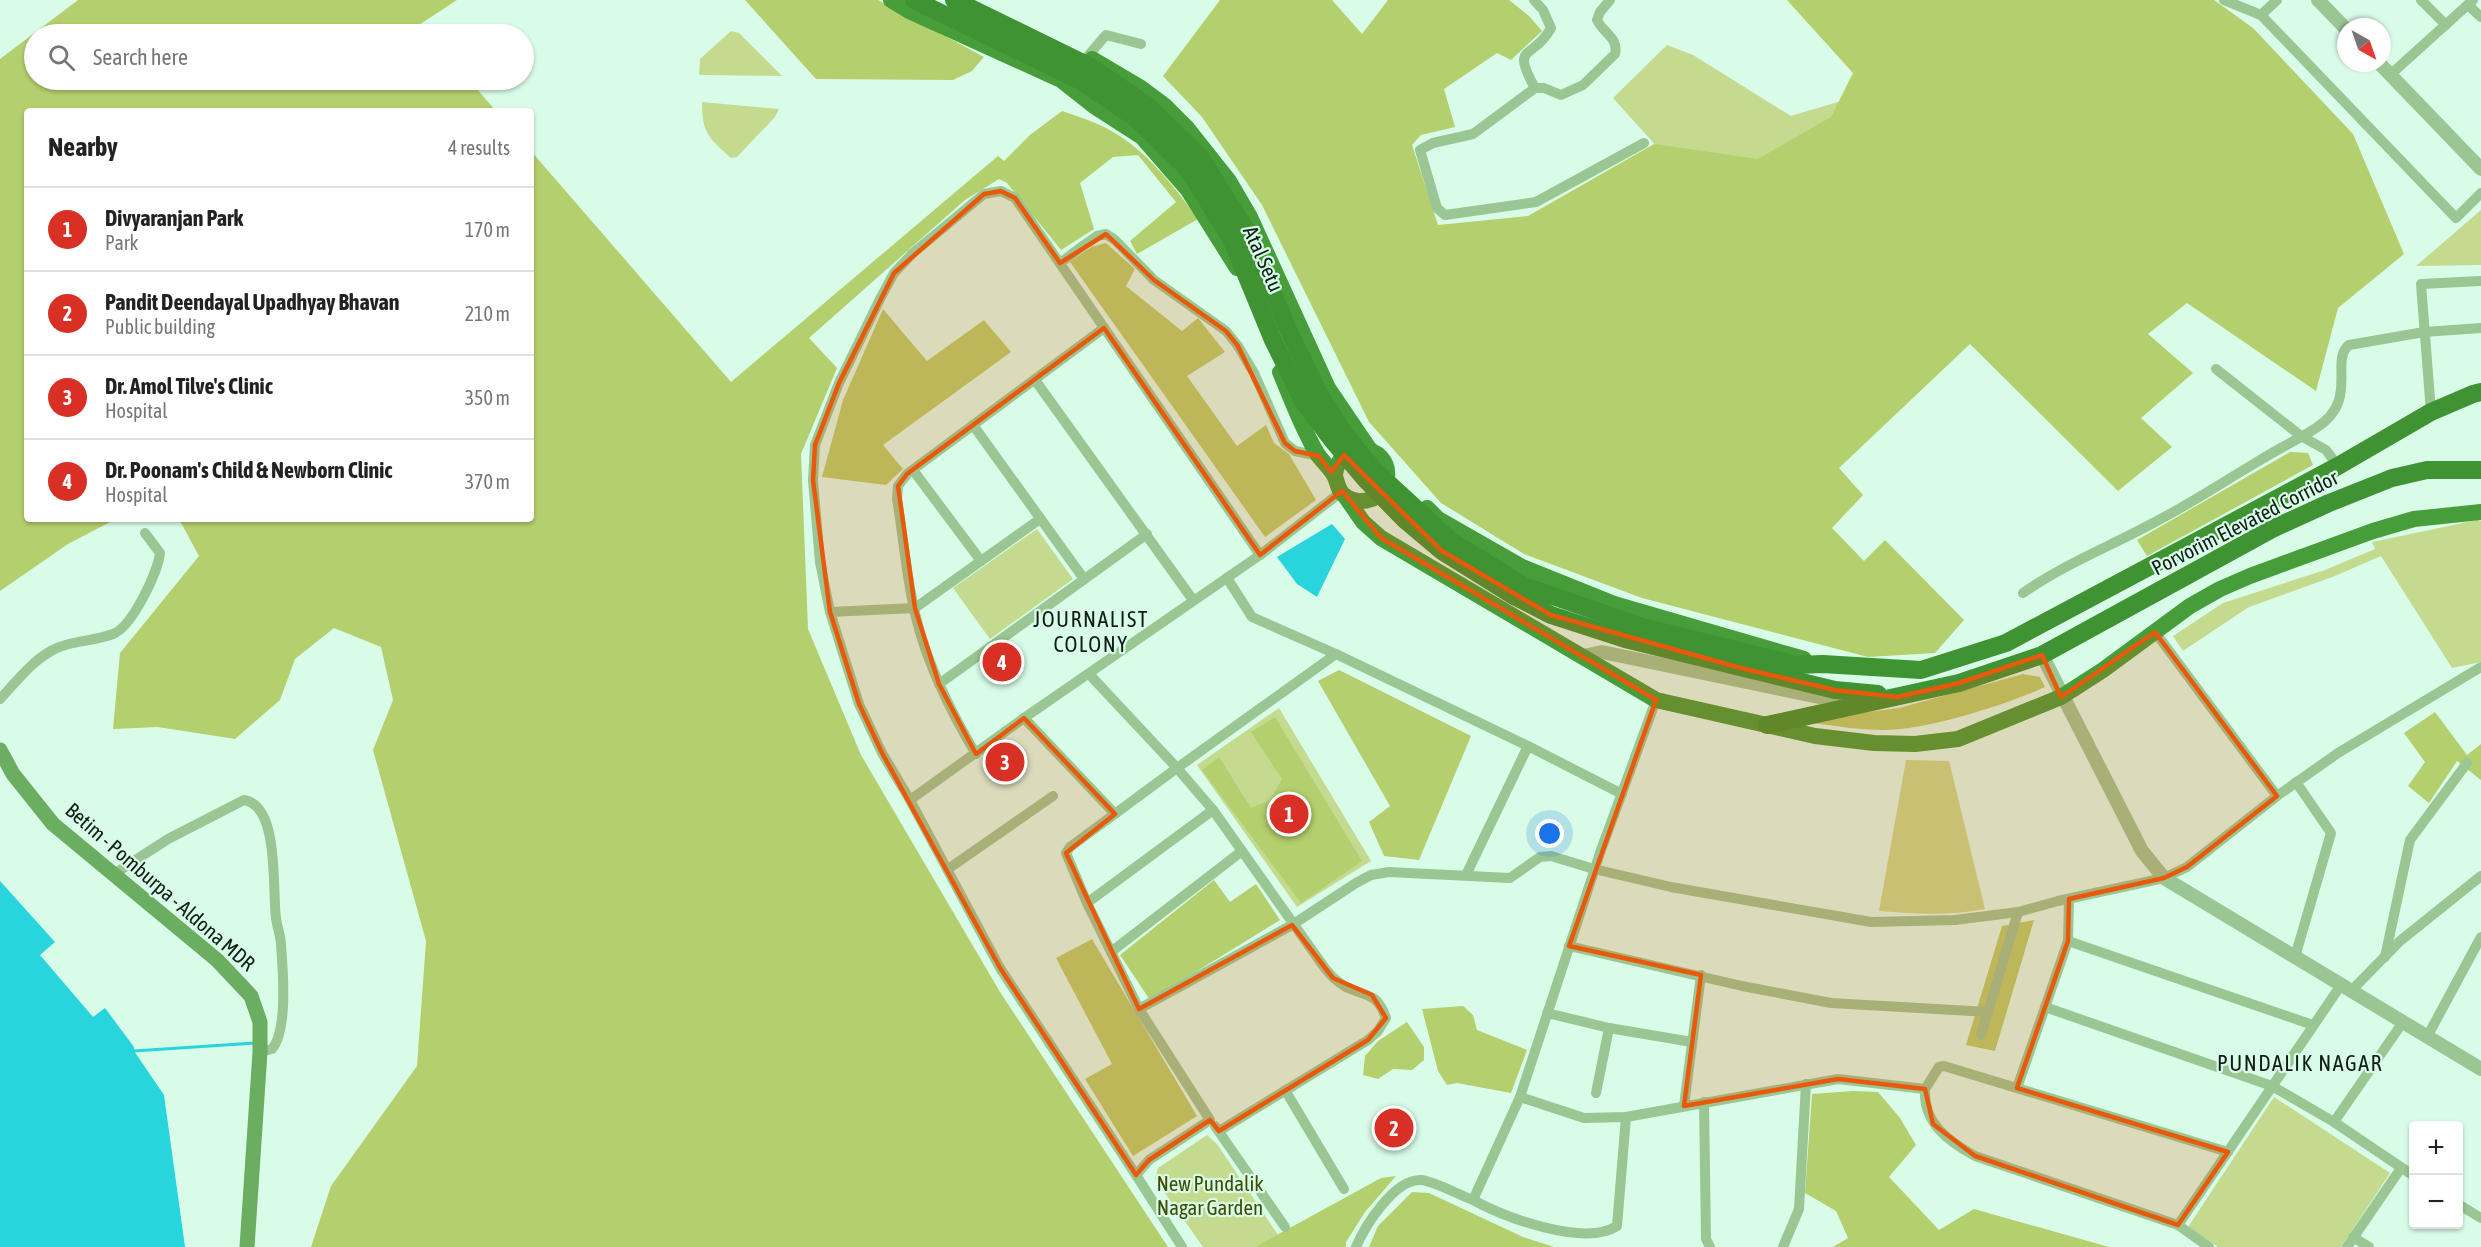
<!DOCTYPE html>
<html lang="en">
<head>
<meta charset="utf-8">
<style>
	:root { --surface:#fff; --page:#f6f6f6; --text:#222; --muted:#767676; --line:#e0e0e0; --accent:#d93025 }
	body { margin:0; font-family:"Asap Condensed",sans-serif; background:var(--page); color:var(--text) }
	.controls { position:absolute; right:18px; bottom:18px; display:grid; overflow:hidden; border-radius:6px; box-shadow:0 2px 4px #0004 }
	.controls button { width:54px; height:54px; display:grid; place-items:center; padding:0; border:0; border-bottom:2px solid var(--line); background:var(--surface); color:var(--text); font:30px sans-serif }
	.compass { position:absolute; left:2337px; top:18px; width:54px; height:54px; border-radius:50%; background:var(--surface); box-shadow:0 2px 4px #0004; rotate:140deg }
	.you { position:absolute; left:1550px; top:834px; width:21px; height:21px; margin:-15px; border:4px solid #fff; border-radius:50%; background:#1a73e8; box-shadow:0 0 0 9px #1a73e833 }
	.badge { display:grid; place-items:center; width:39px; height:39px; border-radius:50%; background:var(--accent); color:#fff; font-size:20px; font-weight:700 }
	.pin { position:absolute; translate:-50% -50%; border:3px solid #fff; box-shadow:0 2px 6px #0006 }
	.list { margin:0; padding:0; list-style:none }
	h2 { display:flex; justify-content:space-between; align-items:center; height:78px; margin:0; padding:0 24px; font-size:26px }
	h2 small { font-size:20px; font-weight:400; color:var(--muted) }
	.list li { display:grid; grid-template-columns:39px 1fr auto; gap:18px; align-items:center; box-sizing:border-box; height:84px; padding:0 24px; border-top:2px solid var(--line) }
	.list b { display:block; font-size:22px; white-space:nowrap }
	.list p { margin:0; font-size:20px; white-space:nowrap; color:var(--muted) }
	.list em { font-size:20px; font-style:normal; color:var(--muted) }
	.icon { flex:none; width:33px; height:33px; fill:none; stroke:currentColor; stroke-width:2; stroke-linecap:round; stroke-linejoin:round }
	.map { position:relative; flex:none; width:2481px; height:1247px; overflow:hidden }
	.search { position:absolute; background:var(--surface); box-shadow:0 2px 4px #0004; left:24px; top:24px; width:510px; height:66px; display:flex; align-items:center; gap:15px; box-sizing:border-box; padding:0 21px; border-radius:33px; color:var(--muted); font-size:22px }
	.panel { position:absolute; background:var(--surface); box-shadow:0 2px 4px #0004; left:24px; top:108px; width:510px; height:414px; border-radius:6px }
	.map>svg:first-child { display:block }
	.green { fill:#c4da8f }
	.forest { fill:#b4cf6d }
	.water { fill:#28d5dc }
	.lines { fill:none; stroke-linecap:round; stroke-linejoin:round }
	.stream { stroke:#28d5dc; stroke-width:3 }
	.minor { stroke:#9ac693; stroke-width:10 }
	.tertiary { stroke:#9ac693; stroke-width:14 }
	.secondary { stroke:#6bae61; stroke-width:15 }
	.primary { stroke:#469d39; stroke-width:16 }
	.trunk { stroke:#3f9332; stroke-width:18 }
	.trunk-bridge { stroke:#3f9332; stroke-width:18 }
	.marked { fill:#e8590c; fill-opacity:0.2; stroke:#e8590c; stroke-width:4.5; stroke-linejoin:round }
	.labels { text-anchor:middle; stroke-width:4.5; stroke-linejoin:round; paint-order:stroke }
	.street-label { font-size:21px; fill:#101d16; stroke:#d9fce8 }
	.park-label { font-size:21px; fill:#3d4c00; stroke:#d9fce8 }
	.neighbourhood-label { font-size:22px; letter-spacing:1.5px; fill:#101d16; stroke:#d9fce8 }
</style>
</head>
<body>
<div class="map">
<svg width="2481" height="1247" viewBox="0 0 2481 1247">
	<rect width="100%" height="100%" fill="#d9fce8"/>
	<g class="green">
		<path d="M731,31L739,33L782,76L699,75L700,59Z"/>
		<path d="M1667,45L1693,55L1791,116L1854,97L1758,205L1659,149L1613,98Z"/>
		<path d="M702,102L779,109L775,117L737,157L731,158C709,138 702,134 702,102Z"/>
		<path d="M2481,209V265L2416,266L2481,210Z"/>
		<path d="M2477,520L2481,521V662L2452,668L2381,556L2335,576L2249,607L2183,651L2173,636L2223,603L2325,570L2375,549L2372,542Z"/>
		<path d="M1037,529L1073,579L990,639L953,588Z"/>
		<path d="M1279,708L1371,861L1297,907L1197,765Z"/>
		<path d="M1906,760L1949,761L1985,909C1949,916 1916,914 1879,911Z"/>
		<path d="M2274,1097L2390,1173L2341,1247H2218L2188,1227Z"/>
		<path d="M1207,1135L1217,1144L1278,1235L1255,1247H1203L1155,1179L1158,1168Z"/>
	</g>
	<g class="forest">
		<path d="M78,0H457L405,34H34V80H469L496,111H27V519H116L68,544L0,591V59Z"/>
		<path d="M745,0H878L984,57L972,71L953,80L816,79Z"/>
		<path d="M1220,0H1332L1362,34L1388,0H1509L1529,16L1542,31L1511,60L1497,53L1444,89L1455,127L1421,135L1412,145L1438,225L1528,216L1654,144L1758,159L1831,117L1853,73L1787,0H2214L2253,28L2353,134L2404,254L2338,308L2316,391L2187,303L2148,334L2193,373L2141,418L2172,447L2118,491L1970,344L1839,468L1863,495L1832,528L1864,561L1885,540L1964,620L1935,653L1868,657L1642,598L1524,554L1441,503L1369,422L1262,205L1202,117L1163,76Z"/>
		<path d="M1062,111C1077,116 1092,121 1106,128C1145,148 1172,184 1198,219L1137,254L1130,241L1176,202L1138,155L1113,157L1080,183L1094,229L1061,250L1007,183L999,179L965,200L809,338L837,368L801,454L808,629L861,755L1000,992L1168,1247H311L331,1186L417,1066L426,941L373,750L393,700L381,647L334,628L295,659L280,700L235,739L158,727L113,729L120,653L199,556L179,519H531V151L731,382L998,156L1004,161L1030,135Z"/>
		<path d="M1106,243L1135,269L1126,286L1182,331L1198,318L1225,352L1187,376L1237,446L1266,425L1274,443L1289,454L1316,500L1265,537L1070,262L1091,247Z"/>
		<path d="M883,309L927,361L984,320L1011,352L883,445L903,469L886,485L822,477L843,400Z"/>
		<path d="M2290,452L2308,453L2313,465L2147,556L2137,540Z"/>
		<path d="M1339,670L1471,736L1419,860L1384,856L1369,822L1390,806L1318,681Z"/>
		<path d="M2023,674L2040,677L2045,687C2006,705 1924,731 1882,730C1859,730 1836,726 1813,723L1814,719L1899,708Z"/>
		<path d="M2435,712L2467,755L2481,744V780L2457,761L2429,803L2408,786L2425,762L2404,733Z"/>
		<path d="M1275,717L1362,861L1301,903L1202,770L1219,757L1251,808L1270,800L1282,779L1251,732Z"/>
		<path d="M1214,880L1230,902L1256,884L1280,920L1150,1000L1120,955Z"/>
		<path d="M2034,920L1995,1051L1966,1045L2002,926Z"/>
		<path d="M1092,939L1197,1116L1133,1156L1085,1079L1112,1064L1056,958Z"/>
		<path d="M1463,1006L1473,1015L1477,1030L1527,1050L1511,1093L1457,1083L1447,1085L1438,1071L1422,1009Z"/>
		<path d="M1407,1022L1424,1047V1060L1412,1070L1393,1069L1378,1079L1363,1075L1365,1056L1378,1041Z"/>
		<path d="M1853,1091L1878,1092L1900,1118L1916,1145L1889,1177L1939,1230L1974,1209L2109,1247H1833L1848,1238L1836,1211L1805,1193L1812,1094Z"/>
		<path d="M1396,1176L1365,1212L1346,1242V1247H1255L1381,1178Z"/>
		<path d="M1412,1192L1429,1193L1523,1237L1554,1247H1369L1378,1226Z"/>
	</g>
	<g class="water">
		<path d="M1332,524L1345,539L1317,597L1297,584L1277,557Z"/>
		<path d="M0,881L55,942L40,955L93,1017L105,1008L134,1047V1051L164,1095L185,1247H0Z"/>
	</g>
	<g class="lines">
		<path class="stream" d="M134,1051L255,1043"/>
		<g class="minor">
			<path d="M1534,0L1543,10L1551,28C1533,61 1510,43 1535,88"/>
			<path d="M1610,0L1600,12L1597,20C1603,33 1619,38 1615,54L1583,85L1561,95L1544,88H1535L1473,134L1433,143L1420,150L1437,208L1445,215L1536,202L1644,143"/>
			<path d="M2224,0L2261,15L2277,0"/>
			<path d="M2421,0L2446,25"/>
			<path d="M2468,5L2481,17"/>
			<path d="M2261,15L2456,218L2481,193"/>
			<path d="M1087,57L1106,35L1141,44"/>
			<path d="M2390,75L2473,0"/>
			<path d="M1060,263L1084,245L1097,236L1106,234L1115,240L1154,280L1226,331L1238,346L1254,373L1285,443L1295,451L1319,456"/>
			<path d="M2216,369L2301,436L2326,450L2338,466"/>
			<path d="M1035,380L1193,600"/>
			<path d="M2431,412L2421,284L2481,281"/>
			<path d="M973,425L1084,579"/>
			<path d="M913,470L981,561"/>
			<path d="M1227,578L1252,617L1336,654L1528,746"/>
			<path d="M2023,593C2064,564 2111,546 2155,522C2190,504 2223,482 2257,462C2276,450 2297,440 2316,428C2360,400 2329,361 2349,345L2424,332L2481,328"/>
			<path d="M830,612L915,608L1040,519"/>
			<path d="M2155,632L2277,796"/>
			<path d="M1089,674L1177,768L1336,654"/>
			<path d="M939,684L1147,534"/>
			<path d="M0,699C16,682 31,662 51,651C70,640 92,642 113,634C132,627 158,572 160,553L145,533"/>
			<path d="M1024,718L1115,814"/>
			<path d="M976,754C955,719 937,684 924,645C908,599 905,547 897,499L898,486L907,474L1104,328"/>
			<path d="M910,800L1024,718L1260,555L1341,492"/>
			<path d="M1213,810L1324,967C1330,975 1337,982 1346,987C1367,997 1377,992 1386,1018L1378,1031L1368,1040L1219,1131"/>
			<path d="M948,869L1053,796"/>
			<path d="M114,874L168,839L244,800C280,805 272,891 276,918C277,927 281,936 281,945C283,971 288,1030 272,1049L260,1052"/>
			<path d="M1466,875L1528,746L1622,794"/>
			<path d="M1087,903L1213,810L1177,768L1070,847L1066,853L1087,903L1139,1009"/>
			<path d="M2068,941L2313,1025"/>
			<path d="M1569,946L1742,986L1831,1003L1989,1012"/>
			<path d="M1111,952L1242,851"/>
			<path d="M2295,957L2331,833L2296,782"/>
			<path d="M2385,957L2410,840L2467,763"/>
			<path d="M2351,991L2400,941L2481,876"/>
			<path d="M2045,1007L2272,1086L2334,1122L2414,1176"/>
			<path d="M1547,1013L1609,1028L1692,1042"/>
			<path d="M1981,1035L2018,912"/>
			<path d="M2427,1037L2481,937"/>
			<path d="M2017,1088L2068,941L2069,899"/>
			<path d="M1925,1089L1939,1067L1944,1066L2228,1152"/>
			<path d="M1285,1090L1344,1189"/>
			<path d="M1596,1093L1609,1028"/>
			<path d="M1520,1097L1584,1118L1626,1117L1838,1079L1925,1089C1923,1123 1948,1141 1975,1156L2178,1225L2209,1247"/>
			<path d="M1704,1102L1706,1239L1710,1247"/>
			<path d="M1684,1106L1701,975"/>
			<path d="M2334,1122L2403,1022"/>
			<path d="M1215,1126L1285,1227"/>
			<path d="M1136,1175L1000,968L910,800L882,753L859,704L830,612L820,562L813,480L815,445L839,383L880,299L894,273L913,253L984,194L1001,191L1015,198L1260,555"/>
			<path d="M1473,1200C1506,1218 1585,1247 1617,1226L1626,1117"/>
			<path d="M2458,1204L2481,1218"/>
			<path d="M2178,1225L2341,985"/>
			<path d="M2353,1237L2369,1247"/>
			<path d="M1182,1247L1136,1175L1149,1160L1210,1120L1139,1009L1292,925L1356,883L1371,875L1389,872L1510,878L1540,857L1551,856L1594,869L1671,887L1871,922L1955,920L2018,912L2058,901L2164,878L2187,867L2277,796L2338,753L2481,667"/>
			<path d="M1356,1247C1365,1226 1394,1179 1421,1180C1434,1181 1459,1195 1473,1200L1520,1097L1601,850L1656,700"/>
			<path d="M1783,1247L1799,1209L1806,1084"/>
			<path d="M2347,1247L2401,1168"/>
		</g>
		<g class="tertiary">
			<path d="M2318,0L2346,29"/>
			<path d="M2379,63L2481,169"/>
			<path d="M2042,655L2142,851L2164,878L2481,1069"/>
			<path d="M1583,656L1602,652L1819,697L1832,696L1842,692"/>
		</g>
		<path class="secondary" d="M0,750L13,774L53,824L217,960L251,996L260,1022V1052L247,1247"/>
		<g class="primary">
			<path d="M891,0L909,11L1061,80L1094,106L1142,137L1188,190L1237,268"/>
			<path d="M1092,59L1141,88L1165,106L1187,128L1229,181L1250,217L1328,388L1370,450"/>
			<path d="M1280,372C1292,400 1302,429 1318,455C1323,462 1331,469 1335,477C1338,484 1338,491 1345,496C1353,502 1363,502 1372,499C1380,495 1386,487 1387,478C1391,443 1338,437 1335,476"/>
			<path d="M1345,496L1363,522L1381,538L1656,700L1815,736L1874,743L1915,744L1958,739L2061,697L2103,670L2190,606L2220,589L2250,576L2373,531L2414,519L2481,512"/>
			<path d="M1427,508L1438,519L1522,567L1614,604L1804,659"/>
		</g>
		<g class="trunk">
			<path d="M1524,586L1642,627L1796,665L1823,664L1921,670L2006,643L2338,466L2431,412L2473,394L2481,392"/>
			<path d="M1514,596L1551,615L1625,639L1835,690L1878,694"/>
			<path d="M1767,725L1959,683L2042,655L2272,529L2329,503L2392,478L2427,470H2481"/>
		</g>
		<g class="trunk-bridge">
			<path d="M914,0L1081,81L1137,119L1187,168L1231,238L1273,340L1303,401L1333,441L1365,479L1404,519L1442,551L1514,596"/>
			<path d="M954,0L1089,66L1148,106L1200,157L1246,230L1289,332L1318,392L1343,432L1373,469L1451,541L1524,586"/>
		</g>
	</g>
	<path class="marked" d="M1001,191L1015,198L1060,263L1106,234L1154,280L1226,331L1238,346L1285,443L1295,451L1319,456L1331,472L1344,455L1442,551L1551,615L1741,668L1835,690L1897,697L1959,683L2042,655L2061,697L2155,632L2277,796L2187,867L2164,878L2069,899L2068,941L2017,1088L2228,1152L2178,1225L1975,1156L1933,1124L1925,1089L1838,1079L1684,1106L1701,975L1569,946L1656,700L1381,538L1342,491L1260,555L1104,328L907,474L898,486L915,608L939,684L976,754L1024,718L1115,814L1066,853L1139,1009L1292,925L1333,978L1372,995L1386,1018L1368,1040L1219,1131L1210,1120L1149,1160L1136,1175L1000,968L882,753L859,704L830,612L813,480L815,445L839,383L894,273L984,194Z"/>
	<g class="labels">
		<g class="street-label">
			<text transform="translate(1263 259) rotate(66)" y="7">Atal Setu</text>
			<text transform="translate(2245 523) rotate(-27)" y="7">Porvorim Elevated Corridor</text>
			<text transform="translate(160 887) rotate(41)" y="7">Betim - Pomburpa - Aldona MDR</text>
		</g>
		<g class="park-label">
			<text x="1210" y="1191">New Pundalik<tspan x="1210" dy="24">Nagar Garden</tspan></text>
		</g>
		<g class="neighbourhood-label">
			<text x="1091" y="627">JOURNALIST<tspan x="1091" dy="25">COLONY</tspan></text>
			<text x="2300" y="1071">PUNDALIK NAGAR</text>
		</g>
	</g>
</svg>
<div class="controls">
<button>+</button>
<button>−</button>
</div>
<svg class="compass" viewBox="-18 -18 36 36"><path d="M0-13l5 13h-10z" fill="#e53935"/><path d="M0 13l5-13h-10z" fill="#767676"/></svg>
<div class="you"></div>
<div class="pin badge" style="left:1289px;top:814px">1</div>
<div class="pin badge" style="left:1394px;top:1128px">2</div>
<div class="pin badge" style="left:1005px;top:762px">3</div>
<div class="pin badge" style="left:1002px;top:662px">4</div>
<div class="search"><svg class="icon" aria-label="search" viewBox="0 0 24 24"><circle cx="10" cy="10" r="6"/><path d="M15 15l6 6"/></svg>Search here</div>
<section class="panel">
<h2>Nearby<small>4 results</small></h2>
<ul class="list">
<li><span class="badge">1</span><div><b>Divyaranjan Park</b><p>Park</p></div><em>170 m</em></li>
<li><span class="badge">2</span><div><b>Pandit Deendayal Upadhyay Bhavan</b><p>Public building</p></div><em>210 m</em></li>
<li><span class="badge">3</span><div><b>Dr. Amol Tilve's Clinic</b><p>Hospital</p></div><em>350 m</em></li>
<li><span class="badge">4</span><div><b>Dr. Poonam's Child &amp; Newborn Clinic</b><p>Hospital</p></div><em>370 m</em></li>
</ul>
</section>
</div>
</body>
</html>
